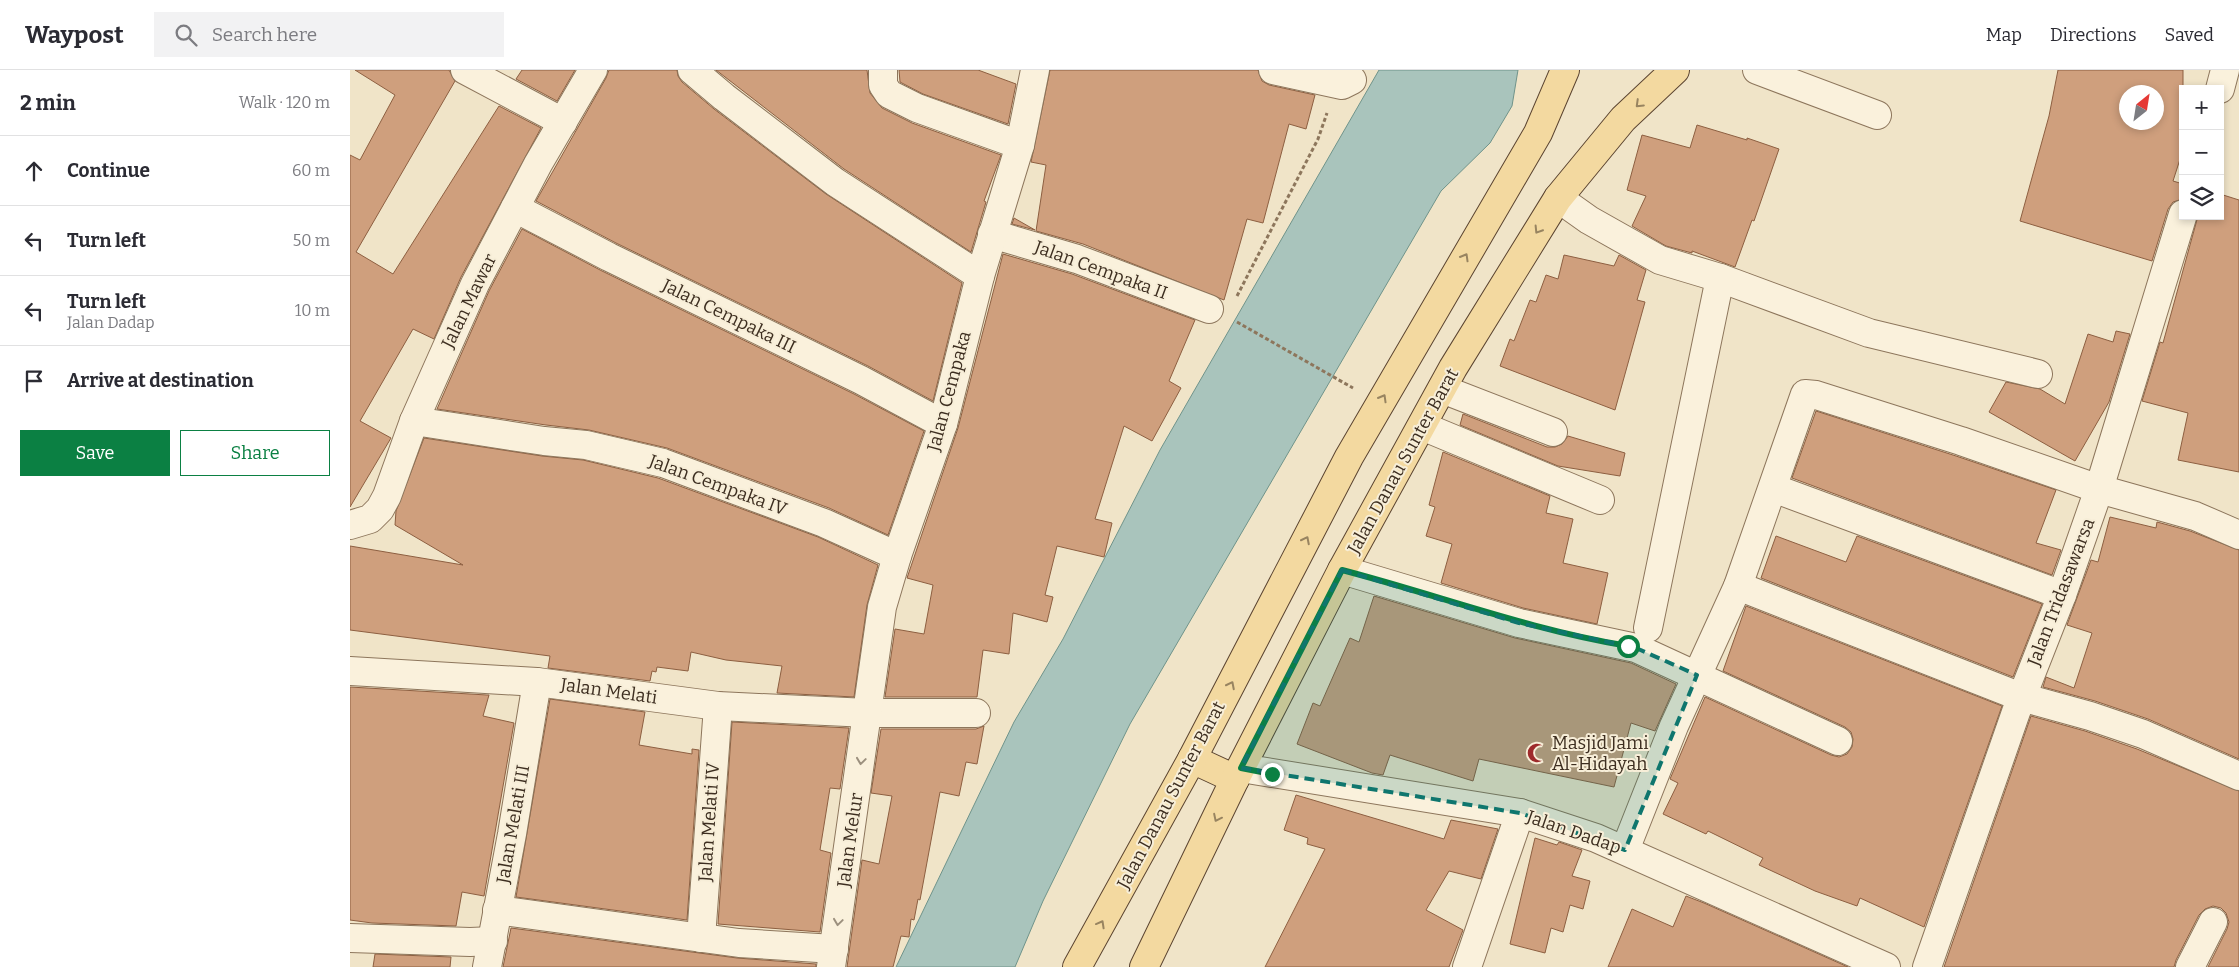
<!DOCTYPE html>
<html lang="en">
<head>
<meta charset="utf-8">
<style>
	:root { --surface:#fff; --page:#f2f2f3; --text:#2b2b33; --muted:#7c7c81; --line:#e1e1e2; --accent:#0b8043 }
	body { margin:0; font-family:Bitter,serif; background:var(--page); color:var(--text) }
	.controls { position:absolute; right:15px; top:15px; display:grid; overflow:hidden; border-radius:0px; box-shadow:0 2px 8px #0003 }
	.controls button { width:45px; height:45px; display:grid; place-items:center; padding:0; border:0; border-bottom:1px solid var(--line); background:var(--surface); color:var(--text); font:25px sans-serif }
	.compass { position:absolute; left:1769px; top:15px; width:45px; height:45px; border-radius:50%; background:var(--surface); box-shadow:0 2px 8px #0003; rotate:30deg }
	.stop { position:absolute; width:15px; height:15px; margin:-11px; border:4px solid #0b8043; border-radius:50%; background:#fff }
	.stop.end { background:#0b8043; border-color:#fff; box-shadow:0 1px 5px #0008 }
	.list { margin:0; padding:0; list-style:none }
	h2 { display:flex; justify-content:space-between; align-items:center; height:65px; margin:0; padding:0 20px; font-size:21px }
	h2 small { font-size:16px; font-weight:400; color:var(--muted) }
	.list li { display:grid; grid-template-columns:32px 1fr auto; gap:15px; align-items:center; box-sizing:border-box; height:70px; padding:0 20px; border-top:1px solid var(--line) }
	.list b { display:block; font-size:19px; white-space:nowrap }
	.list p { margin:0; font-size:16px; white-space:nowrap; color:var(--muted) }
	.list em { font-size:16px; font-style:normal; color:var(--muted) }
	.actions { display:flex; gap:10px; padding:15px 20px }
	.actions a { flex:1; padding:11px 0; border:1px solid var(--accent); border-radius:0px; text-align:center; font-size:18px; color:var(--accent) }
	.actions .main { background:var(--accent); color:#fff }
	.icon { flex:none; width:28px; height:28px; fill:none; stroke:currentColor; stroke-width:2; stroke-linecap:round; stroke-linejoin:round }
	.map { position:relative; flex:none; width:1889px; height:897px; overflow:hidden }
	header { display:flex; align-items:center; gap:30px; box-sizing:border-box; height:70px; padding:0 25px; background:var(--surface); border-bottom:1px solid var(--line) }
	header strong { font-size:24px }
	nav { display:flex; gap:28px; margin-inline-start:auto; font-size:18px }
	.search { width:350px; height:45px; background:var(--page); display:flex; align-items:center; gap:12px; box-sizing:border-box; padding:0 18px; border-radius:0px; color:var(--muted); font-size:19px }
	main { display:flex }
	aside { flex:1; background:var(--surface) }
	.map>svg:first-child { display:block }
	.water { fill:#a9c4bc; stroke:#6f938a }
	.building { fill:#cf9f7d; stroke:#8d5f41; fill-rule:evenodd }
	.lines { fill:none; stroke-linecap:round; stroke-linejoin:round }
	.minor-casing { stroke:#8d765c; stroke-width:30 }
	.major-casing { stroke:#5b4430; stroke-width:30 }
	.path { stroke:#8d765c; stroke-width:3; stroke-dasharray:4 2.5; stroke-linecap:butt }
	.minor { stroke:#faf1dc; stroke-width:28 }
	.major { stroke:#f3d9a0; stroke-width:28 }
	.oneway { stroke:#988460 }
	.oneway2 { stroke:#9c907e }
	.route { stroke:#0b8043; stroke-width:6 }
	.marked { fill:#0f766e; fill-opacity:0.2; stroke:#0f766e; stroke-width:4; stroke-dasharray:10 6; stroke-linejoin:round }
	.labels { text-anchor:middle; stroke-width:4; stroke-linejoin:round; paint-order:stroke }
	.street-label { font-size:18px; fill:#3d2e20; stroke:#f7eed8 }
	.poi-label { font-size:18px; fill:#3d2e20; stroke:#f7eed8; text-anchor:start }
</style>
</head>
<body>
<header>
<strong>Waypost</strong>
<div class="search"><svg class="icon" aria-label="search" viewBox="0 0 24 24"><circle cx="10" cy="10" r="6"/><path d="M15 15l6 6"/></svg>Search here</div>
<nav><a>Map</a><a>Directions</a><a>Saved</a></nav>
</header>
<main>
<aside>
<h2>2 min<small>Walk · 120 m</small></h2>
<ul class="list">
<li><svg class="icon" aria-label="ahead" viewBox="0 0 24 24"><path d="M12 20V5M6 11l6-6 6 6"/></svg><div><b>Continue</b></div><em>60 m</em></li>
<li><svg class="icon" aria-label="left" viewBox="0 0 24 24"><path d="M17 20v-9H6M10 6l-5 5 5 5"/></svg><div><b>Turn left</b></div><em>50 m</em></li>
<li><svg class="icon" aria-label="left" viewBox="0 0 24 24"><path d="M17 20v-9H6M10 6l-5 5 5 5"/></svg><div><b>Turn left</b><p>Jalan Dadap</p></div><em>10 m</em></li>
<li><svg class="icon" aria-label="arrive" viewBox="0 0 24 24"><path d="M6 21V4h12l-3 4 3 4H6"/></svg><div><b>Arrive at destination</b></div></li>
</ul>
<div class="actions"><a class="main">Save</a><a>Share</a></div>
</aside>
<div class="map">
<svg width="1889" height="897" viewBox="0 0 1889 897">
	<rect width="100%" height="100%" fill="#f0e4c8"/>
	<path class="water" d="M1029,0H1168L1162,36L1140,73L1091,121L780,654L693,831L665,897H546L664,652L713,569L810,380Z"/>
	<g class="building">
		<path d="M5,0H99L105,11L6,182L43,204L149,36L191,58L111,207L84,269L63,259L10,351L41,368L0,437V85L10,90L45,25Z"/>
		<path d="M172,0H225L207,31L166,9Z"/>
		<path d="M259,0H327L328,6L332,12L364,39L476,124L612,213L583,331L518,296L266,173L186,131L256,8Z"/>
		<path d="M366,0H517L520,23L532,38L562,53L651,85L634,131L636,132L621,182L494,99Z"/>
		<path d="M549,0H628L666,14L658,54L573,24L550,12Z"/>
		<path d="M700,0H908L912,11L919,15L965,25L956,59L939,54L913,153L897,149L874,230L733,174L686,161L696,95L681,92Z"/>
		<path d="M1708,0H1833V80L1823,111L1833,114V129L1823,132L1818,139L1802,191L1670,151L1699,46ZM1776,22H1806V52H1776Z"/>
		<path d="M1347,55L1397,70V68L1429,79L1404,151L1402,150L1385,197L1342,181V183L1316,176L1282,156L1296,126L1277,120L1292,65L1340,78Z"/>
		<path d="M1870,124L1889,130V402L1828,390L1838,343L1792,331L1810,272L1813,273L1848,146H1870Z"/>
		<path d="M664,148L685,160L662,154Z"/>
		<path d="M172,159L252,201L504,324L574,361L538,465L479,438L317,378L239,360L196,355L87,339L139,221Z"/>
		<path d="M653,184L722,204L845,250L819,311L831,318L802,371L774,356L745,449L762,453L754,487L707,476L695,525L703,527L697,552L663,543L659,584L633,580L627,627H535L545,559L574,564L583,515L557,508L608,358Z"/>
		<path d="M1214,185L1264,196L1269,185L1296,200L1287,230L1295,232L1265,340L1150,296L1160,269L1164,271L1180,230L1186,232L1196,205L1208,209Z"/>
		<path d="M1766,261L1780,264L1759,332L1725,391L1639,342L1656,312L1690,319L1715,334L1738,264L1763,272Z"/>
		<path d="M1466,341L1606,386L1706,420L1686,473L1711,480L1702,505L1442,408Z"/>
		<path d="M1113,344L1197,377H1205L1212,374L1218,366L1275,383L1270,406L1208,396L1110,355Z"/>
		<path d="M74,368L192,386L233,390L308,408L468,467L528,495L517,535L504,627L427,623L432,596L376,590L341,582L338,601L307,597L306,602L302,601L300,611L198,598L200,586L0,560V476L113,495L45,455L46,441Z"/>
		<path d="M1093,382L1200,426L1196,443L1223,449L1213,493L1258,503L1247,554L1173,538L1091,513L1102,474L1076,466L1085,437L1079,435Z"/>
		<path d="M1760,447L1806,458L1807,452L1840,461L1889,480V689L1798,649L1745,631L1693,617L1696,607L1724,618L1742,563L1717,555L1741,490L1748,492Z"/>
		<path d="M1426,466L1496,492L1507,466L1692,534L1663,607L1411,508Z"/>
		<path d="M1024,526L1165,568L1281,593L1326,614L1305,661L1281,653L1264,717L1129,689L1123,711L1040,685L1033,705L1022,703L947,674L963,633L970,636L1000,568L1009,572Z"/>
		<path d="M1396,536L1652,636L1574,857L1510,828L1507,836L1465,821L1409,795L1413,788L1358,761L1356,764L1313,744L1328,713L1320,709L1355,627L1481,685L1489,687L1497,684L1502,677L1503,669L1501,662L1495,657L1373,601Z"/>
		<path d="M0,617L137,625H139L133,646L164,653L134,826L112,822L106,856L22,853L0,850Z"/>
		<path d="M200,629L295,642L289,675L342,684V679L349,680L337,850L166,827Z"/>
		<path d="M1681,646L1735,661L1787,679L1889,721V897H1858L1877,859L1879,852L1876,843L1871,838L1863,836L1855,839L1849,845L1826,890L1824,897H1594Z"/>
		<path d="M382,652L499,658L490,719L480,718L470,780L481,783L470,862L368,854Z"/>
		<path d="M634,656L627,694L616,692L609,726L590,722L570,830L568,829L564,850L561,849L559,867L551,866L543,897H497L512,790L529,794L542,726L521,723L531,659H626Z"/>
		<path d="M946,725L1094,769L1101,750L1148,759L1131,809L1099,801L1076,840L1113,860L1099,897H915L975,779L957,774L958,768L934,760Z"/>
		<path d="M1185,768L1207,775L1209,772L1232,780L1222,806L1240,811L1233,839L1220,835L1213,862L1201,858L1195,883L1160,874Z"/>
		<path d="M1336,826L1354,833L1498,897H1258L1282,839L1323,857Z"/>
		<path d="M161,858L387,888L466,894V897H153Z"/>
		<path d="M25,884L101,887L100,897H23Z"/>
	</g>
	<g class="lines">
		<defs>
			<g id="minor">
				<path d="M115,0L213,52"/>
				<path d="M342,0L374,27L485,112L630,206"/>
				<path d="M533,0V15L539,24L567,38L670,75"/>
				<path d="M923,0L992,15L1002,10"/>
				<path d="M1407,0L1527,45"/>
				<path d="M1870,19L1875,0"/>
				<path d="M1208,128L1239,150L1310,190L1370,208L1519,263L1688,304"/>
				<path d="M165,138L259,187L511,310L593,354"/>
				<path d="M642,164L727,189L859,239"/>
				<path d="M1092,319L1203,362"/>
				<path d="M64,351L194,371L236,375L313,393L474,453L547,486"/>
				<path d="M1072,356L1250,430"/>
				<path d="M1423,418L1712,525"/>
				<path d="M0,455L20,449L30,439L37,426L64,351L125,214L188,94L243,0"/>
				<path d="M992,500L1169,553L1286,578L1488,671"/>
				<path d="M1388,516L1671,627L1740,646L1793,664L1889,706"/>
				<path d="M1298,558L1370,208"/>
				<path d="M0,601L187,612L368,636L518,643H626"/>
				<path d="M891,698L1170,743L1246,768L1536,897"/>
				<path d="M1275,780L1324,656L1388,516L1455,324L1466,325L1611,371L1749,419L1845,446L1889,465"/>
				<path d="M147,840L389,873L484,879"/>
				<path d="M0,868L120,872L143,871"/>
				<path d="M351,868L368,636"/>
				<path d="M137,897L162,764L187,612"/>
				<path d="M481,897L532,537L547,486L593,354L630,206L670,75L685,0"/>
				<path d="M1117,897L1170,743"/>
				<path d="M1577,897L1666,642L1712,525L1749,419L1833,144"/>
				<path d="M1840,897L1863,852"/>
			</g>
			<g id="major">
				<path d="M842,689L885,709"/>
				<path d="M727,897L842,689L999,387L1188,63L1215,0"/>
				<path d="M794,897L885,709L992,500L1103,298L1208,128L1273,49L1325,0"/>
			</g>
		</defs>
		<use href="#minor" class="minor-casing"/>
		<use href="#major" class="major-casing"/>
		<g class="path">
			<path d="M887,226L968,69L977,43"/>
			<path d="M887,252L1003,318"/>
		</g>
		<use href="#minor" class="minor"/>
		<use href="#major" class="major"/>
	</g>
	<defs><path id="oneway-chevron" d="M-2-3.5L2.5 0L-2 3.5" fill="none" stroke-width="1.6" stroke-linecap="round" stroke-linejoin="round" transform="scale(1.25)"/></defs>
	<g class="oneway">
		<use href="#oneway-chevron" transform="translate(1289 34) rotate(136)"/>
		<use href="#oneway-chevron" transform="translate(1188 160) rotate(122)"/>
		<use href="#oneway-chevron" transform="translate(1115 187) rotate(-60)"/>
		<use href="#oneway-chevron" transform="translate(1033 328) rotate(-60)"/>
		<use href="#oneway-chevron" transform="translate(956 470) rotate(-63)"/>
		<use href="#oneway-chevron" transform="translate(881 615) rotate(-63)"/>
		<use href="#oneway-chevron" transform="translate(867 748) rotate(116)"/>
		<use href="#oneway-chevron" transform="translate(751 854) rotate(-61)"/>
	</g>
	<g class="oneway2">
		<use href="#oneway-chevron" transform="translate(511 691) rotate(98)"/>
		<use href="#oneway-chevron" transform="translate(488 852) rotate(98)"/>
	</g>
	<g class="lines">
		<path class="route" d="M922,704L891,698L992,500C1088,525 1180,560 1278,576"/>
	</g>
	<path class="marked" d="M992,500L1169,553L1286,578L1347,605L1275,780L1170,743L891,698Z"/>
	<defs>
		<symbol id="mosque-bare" viewBox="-9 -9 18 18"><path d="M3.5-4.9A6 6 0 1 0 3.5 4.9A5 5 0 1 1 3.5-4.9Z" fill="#9e2a2b" stroke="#f7eed8" stroke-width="2.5" paint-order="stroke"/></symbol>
	</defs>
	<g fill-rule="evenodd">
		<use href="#mosque-bare" x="1173" y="669" width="28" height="28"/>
	</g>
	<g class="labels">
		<g class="street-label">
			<text transform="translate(751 200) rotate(20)" y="6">Jalan Cempaka II</text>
			<text transform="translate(119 231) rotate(-64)" y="6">Jalan Mawar</text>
			<text transform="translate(379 246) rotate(26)" y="6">Jalan Cempaka III</text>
			<text transform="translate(599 321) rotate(-75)" y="6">Jalan Cempaka</text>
			<text transform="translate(1053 391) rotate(-61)" y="6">Jalan Danau Sunter Barat</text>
			<text transform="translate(368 415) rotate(20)" y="6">Jalan Cempaka IV</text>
			<text transform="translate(1711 522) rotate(-69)" y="6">Jalan Tridasawarsa</text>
			<text transform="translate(259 621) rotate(8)" y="6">Jalan Melati</text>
			<text transform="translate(821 725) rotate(-62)" y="6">Jalan Danau Sunter Barat</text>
			<text transform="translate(359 752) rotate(-86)" y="6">Jalan Melati IV</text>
			<text transform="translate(163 754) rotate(-80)" y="6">Jalan Melati III</text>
			<text transform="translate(1224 762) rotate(19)" y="6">Jalan Dadap</text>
			<text transform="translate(500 770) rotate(-82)" y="6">Jalan Melur</text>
		</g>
		<g class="poi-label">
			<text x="1202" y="679">Masjid Jami<tspan x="1202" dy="21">Al-Hidayah</tspan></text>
		</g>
	</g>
</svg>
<div class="controls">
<button>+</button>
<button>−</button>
<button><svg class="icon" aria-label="layers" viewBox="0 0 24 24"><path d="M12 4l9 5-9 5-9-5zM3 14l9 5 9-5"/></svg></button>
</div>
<svg class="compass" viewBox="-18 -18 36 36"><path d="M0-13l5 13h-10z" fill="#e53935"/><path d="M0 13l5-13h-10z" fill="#7c7c81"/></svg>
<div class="stop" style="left:1278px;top:576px"></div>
<div class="stop end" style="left:922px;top:704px"></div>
</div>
</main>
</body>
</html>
